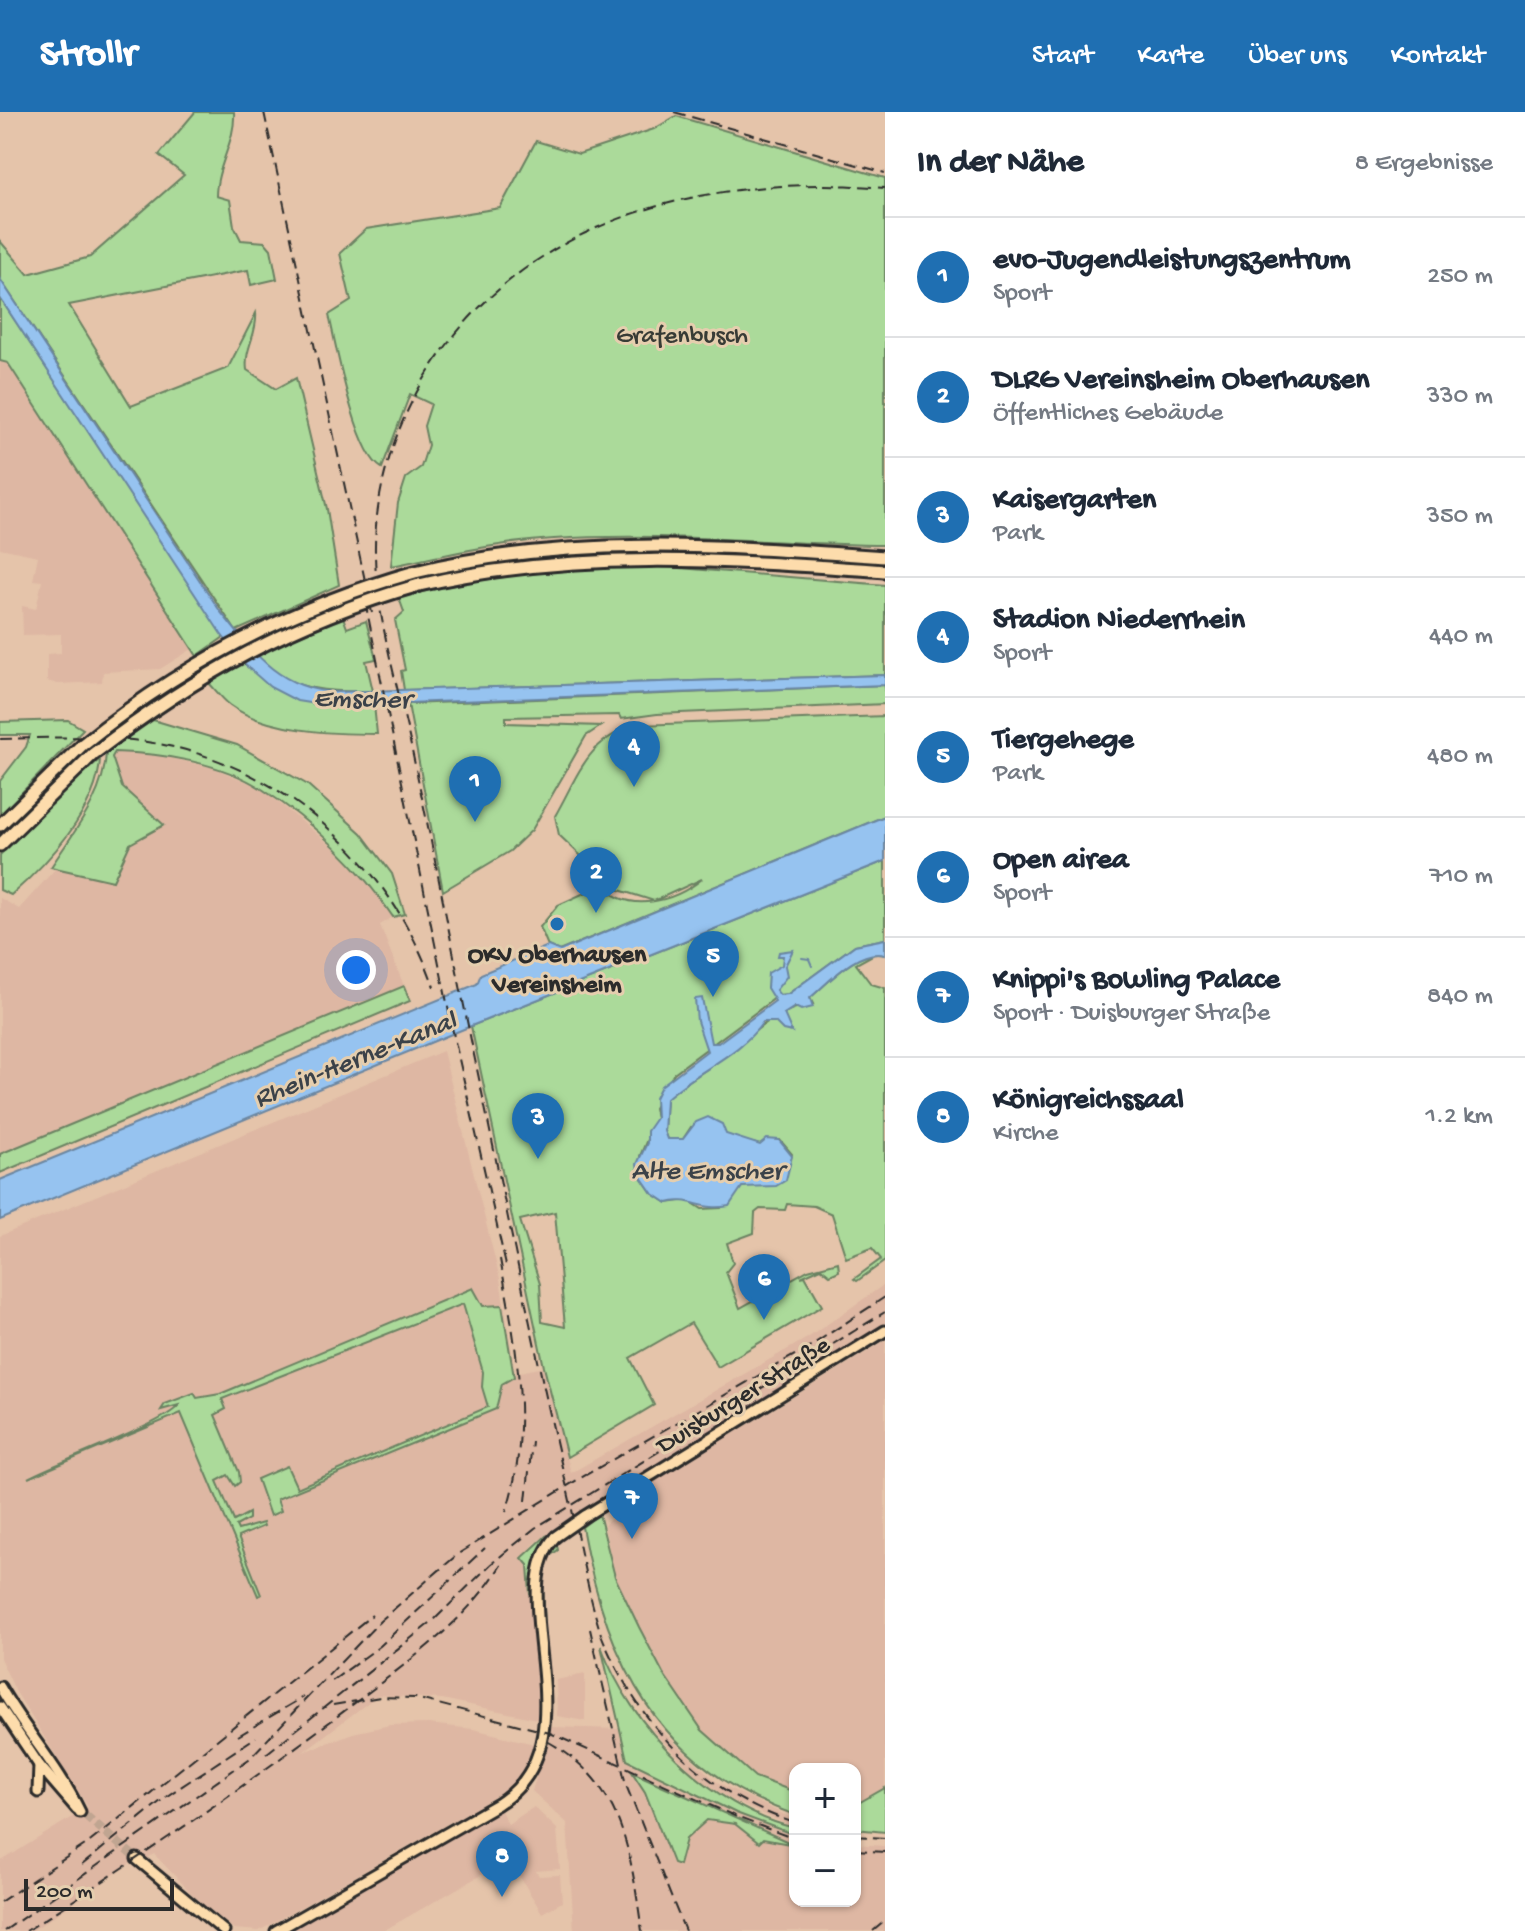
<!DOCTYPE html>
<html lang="de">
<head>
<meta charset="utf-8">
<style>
	:root { --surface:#fff; --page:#f6f6f7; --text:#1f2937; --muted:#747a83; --line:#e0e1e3; --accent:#1f6fb2 }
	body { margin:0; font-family:"Gochi Hand",sans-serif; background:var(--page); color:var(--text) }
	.controls { position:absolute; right:24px; bottom:24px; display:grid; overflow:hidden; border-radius:16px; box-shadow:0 2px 6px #0004 }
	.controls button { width:72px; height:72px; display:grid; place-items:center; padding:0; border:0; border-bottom:2px solid var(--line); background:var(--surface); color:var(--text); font:40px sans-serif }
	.scale { position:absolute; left:24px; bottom:20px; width:150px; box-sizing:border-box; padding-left:8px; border:4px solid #2b2b2b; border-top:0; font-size:22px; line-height:28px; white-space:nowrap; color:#2b2b2b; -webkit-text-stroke:6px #e5ceae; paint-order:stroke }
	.you { position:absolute; left:356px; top:858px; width:28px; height:28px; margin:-20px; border:6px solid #fff; border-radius:50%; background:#1a73e8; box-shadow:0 0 0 12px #1a73e833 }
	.badge { display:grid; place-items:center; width:52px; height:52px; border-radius:50%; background:var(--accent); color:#fff; font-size:26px; font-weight:700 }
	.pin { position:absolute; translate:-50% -66px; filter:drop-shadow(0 2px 4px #0008) }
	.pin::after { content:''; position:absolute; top:42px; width:28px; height:24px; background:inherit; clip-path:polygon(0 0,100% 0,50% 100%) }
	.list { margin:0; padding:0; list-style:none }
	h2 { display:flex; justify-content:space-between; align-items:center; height:104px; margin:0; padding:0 32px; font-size:34px }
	h2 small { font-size:26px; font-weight:400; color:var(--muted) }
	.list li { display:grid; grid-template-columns:52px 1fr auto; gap:24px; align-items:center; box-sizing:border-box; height:120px; padding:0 32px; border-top:2px solid var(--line) }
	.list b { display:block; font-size:30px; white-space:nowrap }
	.list p { margin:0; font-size:26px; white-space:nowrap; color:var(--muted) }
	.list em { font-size:26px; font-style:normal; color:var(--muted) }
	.map { position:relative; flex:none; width:885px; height:1819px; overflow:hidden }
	header { display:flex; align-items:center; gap:48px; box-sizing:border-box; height:112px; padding:0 40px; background:var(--accent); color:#fff }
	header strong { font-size:38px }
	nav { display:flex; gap:44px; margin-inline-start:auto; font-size:28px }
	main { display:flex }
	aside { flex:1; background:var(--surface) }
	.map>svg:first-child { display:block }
	.built { fill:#deb7a3 }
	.green { fill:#abda9a; stroke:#6b8262; stroke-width:2; fill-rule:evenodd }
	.water { fill:#96c3f0; stroke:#6b86a1; stroke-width:2 }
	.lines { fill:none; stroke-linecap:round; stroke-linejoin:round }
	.stream { stroke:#6b86a1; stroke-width:2 }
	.major-tunnel { stroke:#c0a591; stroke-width:9; stroke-dasharray:9 4.5; stroke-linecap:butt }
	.major-casing { stroke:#2b2b2b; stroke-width:15 }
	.highway-casing { stroke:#2b2b2b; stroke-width:17 }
	.major { stroke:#fddcac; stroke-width:9 }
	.highway { stroke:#fddcac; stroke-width:11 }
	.rail { stroke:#2b2b2b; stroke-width:2; stroke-dasharray:12 6; stroke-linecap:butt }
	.major-bridge-casing { stroke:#2b2b2b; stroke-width:15; stroke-linecap:butt }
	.highway-bridge-casing { stroke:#2b2b2b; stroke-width:17; stroke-linecap:butt }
	.major-bridge { stroke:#fddcac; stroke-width:9 }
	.highway-bridge { stroke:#fddcac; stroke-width:11 }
	.poi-dot { fill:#1f6fb2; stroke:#e5ceae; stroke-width:3 }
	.labels { text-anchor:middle; stroke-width:6; stroke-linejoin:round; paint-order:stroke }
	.park-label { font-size:26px; fill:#383c36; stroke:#e5ceae }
	.poi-label { font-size:26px; font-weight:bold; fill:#2b2b2b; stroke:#e5ceae }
	.street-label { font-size:26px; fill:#2b2b2b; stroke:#e5ceae }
	.water-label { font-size:28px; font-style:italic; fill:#3b4249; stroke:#e5ceae }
</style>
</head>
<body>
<header>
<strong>Strollr</strong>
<nav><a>Start</a><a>Karte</a><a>Über uns</a><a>Kontakt</a></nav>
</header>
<main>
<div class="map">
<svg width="885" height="1819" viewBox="0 0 885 1819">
	<rect width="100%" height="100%" fill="#e5c4aa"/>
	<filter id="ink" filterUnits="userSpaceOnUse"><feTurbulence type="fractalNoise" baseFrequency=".0125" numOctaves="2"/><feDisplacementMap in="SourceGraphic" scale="16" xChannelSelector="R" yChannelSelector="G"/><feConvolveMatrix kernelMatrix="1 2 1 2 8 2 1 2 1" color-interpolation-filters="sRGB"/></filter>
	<g filter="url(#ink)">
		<g class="built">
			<path d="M0,249L8,251L192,537L160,557L103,560L102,570L58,572L47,569V542L61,541V522L23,523L22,494L36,497L42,469L33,468L38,444L0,436Z"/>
			<path d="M115,640L149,641L214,656L261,676L334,736L377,780L393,805L380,813L404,874L0,1042V786L19,797L56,756L113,769L130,732L164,714L122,675L112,645Z"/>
			<path d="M443,939L500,1167L515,1261L544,1255L571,1361L809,1225L885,1172V1211L536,1430L522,1446L528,1453L530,1482L537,1480L542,1608L442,1587L378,1583L303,1640L353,1621L390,1613L428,1612L473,1617L534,1632L520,1666L505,1679L259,1819L234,1817L196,1786L154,1742L146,1747L141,1744L32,1819H0V1750L88,1695L16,1580L0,1546V1124Z"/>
			<path d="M885,1229V1676L859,1693H855V1657H795V1680L756,1665L703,1618L663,1561L639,1515L615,1465L604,1413L643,1377Z"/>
			<path d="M585,1562V1609L557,1604L556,1568Z"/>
			<path d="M551,1615L620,1617L627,1648L736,1701L795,1723V1789H855V1732L885,1734V1819H574L567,1711L532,1679Z"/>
			<path d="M659,1616L717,1670L795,1708V1716L733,1689L696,1664L652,1618Z"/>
			<path d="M534,1695L557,1717L560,1757L536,1759L539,1764L560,1763L562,1790L542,1801L509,1747L383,1819H285L500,1697L508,1712Z"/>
		</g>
		<g class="green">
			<path d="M195,0H234C236,29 216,55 216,84L230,88L234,114L241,128L265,130L271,137L277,167L251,173L248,158L69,193L131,294L228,256L256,201C258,222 244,236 247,258L276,277L296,266L327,397L339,473L236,519L0,167V129L28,162L90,145L184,63L159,43Z"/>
			<path d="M676,4L885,66V433C775,432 665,420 554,427C499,430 446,443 391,454L398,391L406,366L421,355L428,333L424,314L431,292L410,282L382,356C356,343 336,234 329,203L351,189L340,141L366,117L500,96L536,29L579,42L654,17Z"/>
			<path d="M0,186L224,525L197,544L8,251L0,249Z"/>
			<path d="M656,454L885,473V563L404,578L401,559L405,558L395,508L404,500L399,486C484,462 569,457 656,454Z"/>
			<path d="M343,505L347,516L366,509L376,547L366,549L373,579C328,580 287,580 255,543Z"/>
			<path d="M242,549C291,594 309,595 374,593L377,622C334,622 266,620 230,593C222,587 215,577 208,570Z"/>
			<path d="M885,573V592L657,602L621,607L619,603L506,605V611L601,614L586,624L532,718L510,739L443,779L408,592Z"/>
			<path d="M885,604V704L559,839L548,834L540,815L558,793L602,773C629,803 675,789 702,767L654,789L616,777L559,723L555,704C579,662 588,625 639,613Z"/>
			<path d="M68,608L83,617L0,703V669L26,635L30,623H0V610Z"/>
			<path d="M153,608L237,633L308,673L361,721L392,762L405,802L393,805C361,756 312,709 262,677C222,651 162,641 115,640L112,645L122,675L164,713L130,732L113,769L51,755C74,719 104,685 106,641Z"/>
			<path d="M100,647C98,697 48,751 11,783L0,778V743L35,704Z"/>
			<path d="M885,749V827L855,833L788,882L779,883L674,961L654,996L656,1006L640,1044L639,1062L652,1081L667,1091L688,1088L702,1097L721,1096L742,1075C776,1068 782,1086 792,1042L780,1028L766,1029L760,1033L691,1015L683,1027H667L664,1019L666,986C683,971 705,960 722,946C750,924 775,897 813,892L810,886C829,870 858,836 885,843L876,841L856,852L871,872L885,876V1149L857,1169L854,1167L881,1147L872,1136L846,1146L832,1102L814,1094L787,1092L785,1098L760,1097L755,1101L754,1121L727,1131L733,1151L726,1160L740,1196L808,1158L838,1150L839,1159L830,1163L821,1156L801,1165L805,1164L822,1194L718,1255L691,1211L630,1246L654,1293L567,1345L544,1255L471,914ZM555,1100L565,1215L542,1210L540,1172L520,1108Z"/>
			<path d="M404,874L410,889L0,1061V1042Z"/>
			<path d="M473,1176L483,1194L502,1193L514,1265L502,1272L496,1297L277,1387L281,1399L270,1404L257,1367L287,1354L297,1376L488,1295L482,1275L483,1260L463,1192L222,1287L226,1297L215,1303L239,1360L240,1370L235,1374L228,1363L217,1369L234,1409L249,1401V1407L236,1414L238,1418L263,1411L264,1414L238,1425L261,1483L258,1484L181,1301L28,1366C59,1349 165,1312 179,1293L161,1298L165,1292L194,1281L197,1286L220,1282Z"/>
			<path d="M599,1402L615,1465L639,1515L663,1561L702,1618L755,1665L795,1680V1703C658,1655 606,1550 582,1415Z"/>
			<path d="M546,1424L548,1429L555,1424L558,1438L547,1446L542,1455L549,1596L537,1480L530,1482L528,1453L522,1446Z"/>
			<path d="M601,1534C630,1614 710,1696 795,1716V1723L736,1701L627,1648Z"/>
			<path d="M632,1660L795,1733L763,1727L759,1731L735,1712L707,1708L686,1727L679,1753L673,1751L645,1680Z"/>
			<path d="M885,1676V1720L855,1717V1693Z"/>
		</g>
		<g class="water">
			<path d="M0,167L220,499C253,540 279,577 335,580L885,563V573L328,594L297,589L270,575L245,553L221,522L0,186Z"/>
			<path d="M885,704V749L471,914L0,1108V1068L477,872L481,862L548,834L560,839Z"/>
			<path d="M885,827V843C858,836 829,870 810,886L813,895L801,898L795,895L784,902L792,920L783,918L775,910H763C739,944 696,959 666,987L664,1019L667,1027H683L696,1010L708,1005L722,1012L726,1022L760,1033L767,1027L779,1028L792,1044L786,1068L776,1074L742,1075L729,1094C703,1100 690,1084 667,1091L652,1081L639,1062L637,1052L647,1031V1019L656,1006L655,986L661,974L707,939L697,909L695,887L702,886L711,931H718L775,889L767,876L768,861L782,853L783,844H778L779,840L793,838L785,854L787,864L776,878L780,883L788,882L855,833Z"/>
		</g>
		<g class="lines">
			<path class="stream" d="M802,846L809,847L812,854"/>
			<path class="major-tunnel" d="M85,1703L137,1747"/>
			<defs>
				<g id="major">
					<path d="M585,1404L885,1219"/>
					<path d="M0,1575C24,1618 59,1655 80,1700"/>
					<path d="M0,1595L39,1653L77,1697"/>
					<path d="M38,1680L39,1653"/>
					<path d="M137,1747L224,1819"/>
					<path d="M276,1819L498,1692C596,1630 501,1484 555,1425"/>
				</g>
				<g id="highway">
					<path d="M415,460C571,422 727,434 885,445"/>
					<path d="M419,473C574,437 727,448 885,459"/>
					<path d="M0,713L82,633"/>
					<path d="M0,733L93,642"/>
				</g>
			</defs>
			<use href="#major" class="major-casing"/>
			<use href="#highway" class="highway-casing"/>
			<use href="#major" class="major"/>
			<use href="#highway" class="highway"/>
			<g class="rail">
				<path d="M264,0L372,501"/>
				<path d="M674,0L885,61"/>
				<path d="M365,489L454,925L507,1158"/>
				<path d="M0,627C53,626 106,622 159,632C286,655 393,754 434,875"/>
				<path d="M500,1147C516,1232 533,1316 506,1400"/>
				<path d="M526,1389L532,1330"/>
				<path d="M590,1517L626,1673L685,1819"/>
				<path d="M332,1569L380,1534L485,1436"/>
				<path d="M333,1593L381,1585L415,1586L550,1621L739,1706L795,1727"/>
				<path d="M238,1624L303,1585"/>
				<path d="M547,1629C624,1672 630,1739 642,1819"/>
				<path d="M266,1642L435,1507L491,1452L535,1416L885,1200"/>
				<path d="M795,1711C703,1682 636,1610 601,1522C586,1475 579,1427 568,1380C533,1235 505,1088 474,943C453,841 434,740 412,639C398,572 374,501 375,433C376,378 393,323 419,276C513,107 704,60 885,76"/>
				<path d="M855,1724L885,1726"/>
				<path d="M855,1738L885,1740"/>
				<path d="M82,1753L167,1684L256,1625"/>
				<path d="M0,1790L91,1729L372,1503"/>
				<path d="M4,1819L249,1647L380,1509L458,1442L577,1368L812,1233L885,1185"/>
				<path d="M26,1819C139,1747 250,1671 356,1590C410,1548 465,1511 501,1453"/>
				<path d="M873,1819L885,1809"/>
			</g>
			<defs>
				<path id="major-bridge" d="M555,1425L585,1404"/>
				<g id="highway-bridge">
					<path d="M82,633C182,552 291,495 415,460"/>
					<path d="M93,642C196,563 292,509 419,473"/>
				</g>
			</defs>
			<use href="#major-bridge" class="major-bridge-casing"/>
			<use href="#highway-bridge" class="highway-bridge-casing"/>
			<use href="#major-bridge" class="major-bridge"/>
			<use href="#highway-bridge" class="highway-bridge"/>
		</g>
	</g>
	<circle class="poi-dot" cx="557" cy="812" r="8"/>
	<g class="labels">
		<g class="park-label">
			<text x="682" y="230">Grafenbusch</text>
		</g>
		<g class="poi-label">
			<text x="557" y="849">OKV Oberhausen<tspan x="557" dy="30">Vereinsheim</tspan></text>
		</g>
		<g class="street-label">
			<text transform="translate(742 1281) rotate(-32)" y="9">Duisburger Straße</text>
		</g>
		<g class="water-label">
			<text transform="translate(362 584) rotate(1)" y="10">Emscher</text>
			<text transform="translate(354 945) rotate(-22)" y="10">Rhein-Herne-Kanal</text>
			<text x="707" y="1066">Alte Emscher</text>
		</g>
	</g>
</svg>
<div class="controls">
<button>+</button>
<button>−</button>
</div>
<div class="scale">200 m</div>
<div class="you"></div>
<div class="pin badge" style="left:475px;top:710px">1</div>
<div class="pin badge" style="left:596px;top:801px">2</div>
<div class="pin badge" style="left:538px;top:1047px">3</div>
<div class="pin badge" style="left:634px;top:675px">4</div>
<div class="pin badge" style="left:713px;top:885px">5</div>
<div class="pin badge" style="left:764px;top:1208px">6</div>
<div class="pin badge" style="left:632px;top:1427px">7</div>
<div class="pin badge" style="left:502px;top:1785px">8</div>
</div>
<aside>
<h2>In der Nähe<small>8 Ergebnisse</small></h2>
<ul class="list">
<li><span class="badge">1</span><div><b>evo-Jugendleistungszentrum</b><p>Sport</p></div><em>250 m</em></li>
<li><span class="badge">2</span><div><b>DLRG Vereinsheim Oberhausen</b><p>Öffentliches Gebäude</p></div><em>330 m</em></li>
<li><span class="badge">3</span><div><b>Kaisergarten</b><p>Park</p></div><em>350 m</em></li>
<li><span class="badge">4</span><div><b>Stadion Niederrhein</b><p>Sport</p></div><em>440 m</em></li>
<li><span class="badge">5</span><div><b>Tiergehege</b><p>Park</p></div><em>480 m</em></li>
<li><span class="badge">6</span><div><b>Open airea</b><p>Sport</p></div><em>710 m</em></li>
<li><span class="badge">7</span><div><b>Knippi's Bowling Palace</b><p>Sport · Duisburger Straße</p></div><em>840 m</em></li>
<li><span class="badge">8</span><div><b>Königreichssaal</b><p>Kirche</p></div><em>1.2 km</em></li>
</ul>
</aside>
</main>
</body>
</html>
